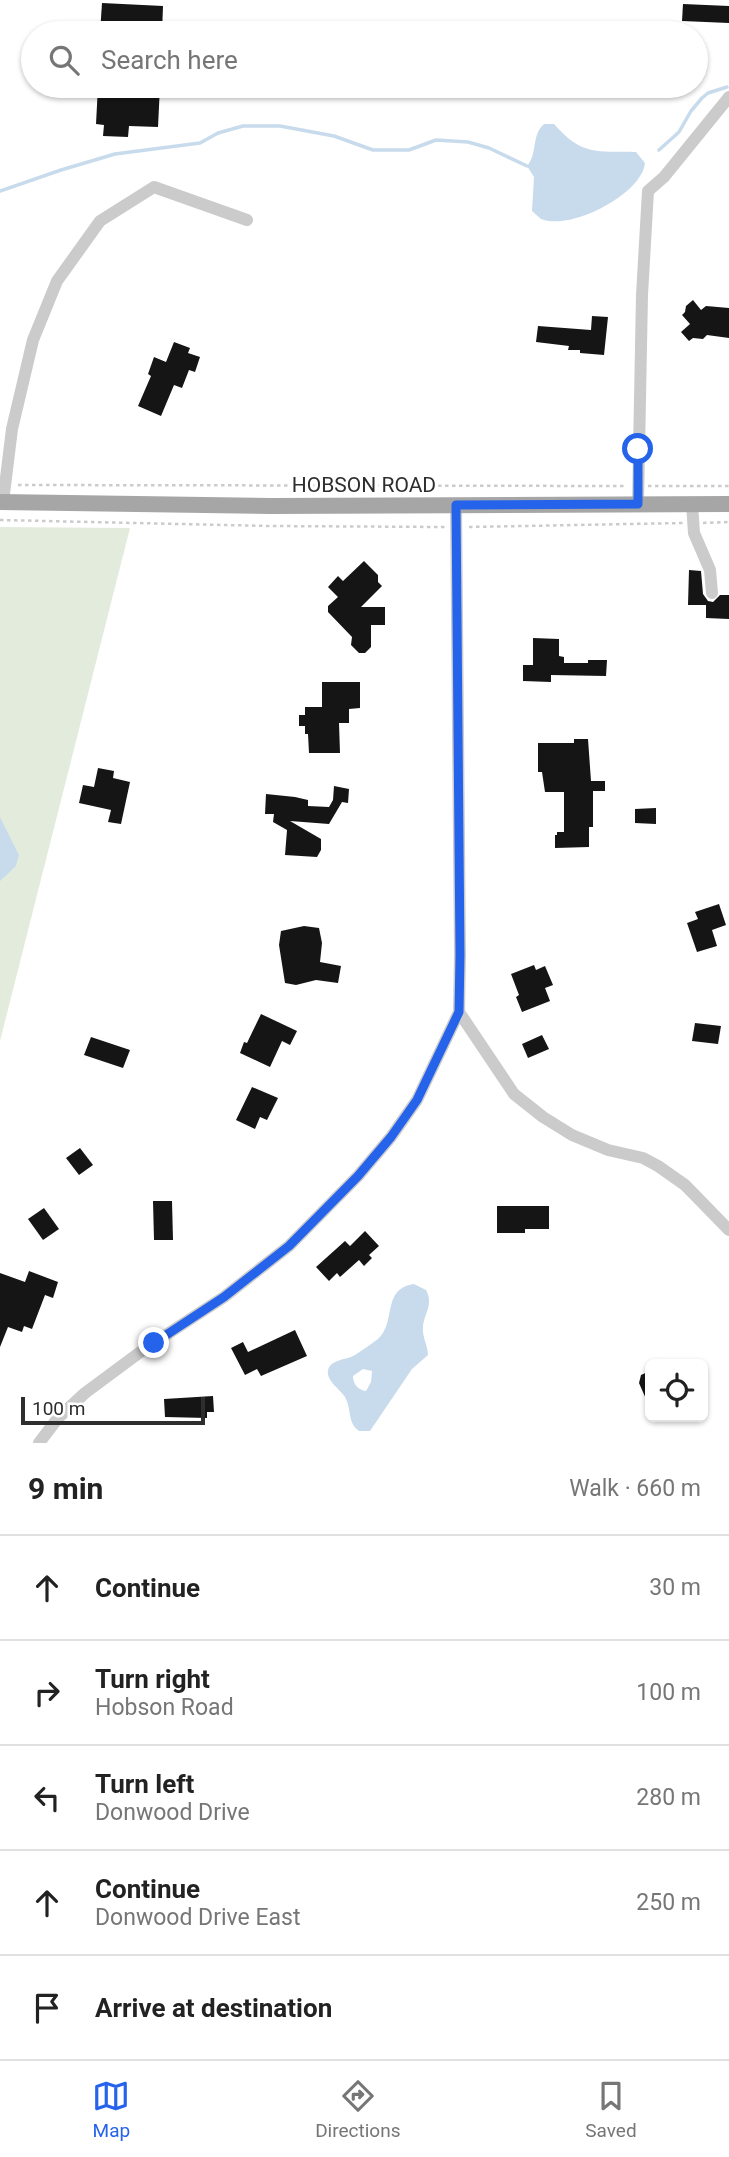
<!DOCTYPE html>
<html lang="en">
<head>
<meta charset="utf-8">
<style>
	:root { --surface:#fff; --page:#f6f6f6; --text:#222; --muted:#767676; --line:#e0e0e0; --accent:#2563eb }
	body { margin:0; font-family:Roboto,sans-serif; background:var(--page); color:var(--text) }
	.controls { position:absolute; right:21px; bottom:21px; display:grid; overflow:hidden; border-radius:10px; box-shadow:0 2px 5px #0004 }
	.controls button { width:63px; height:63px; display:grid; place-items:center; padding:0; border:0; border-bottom:2px solid var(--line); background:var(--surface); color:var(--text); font:35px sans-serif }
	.scale { position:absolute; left:21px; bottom:18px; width:184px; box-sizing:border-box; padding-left:7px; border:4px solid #2e2e2e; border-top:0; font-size:19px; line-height:24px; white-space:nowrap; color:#2e2e2e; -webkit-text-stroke:5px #fff; paint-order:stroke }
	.stop { position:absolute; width:21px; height:21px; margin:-16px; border:5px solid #2563eb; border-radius:50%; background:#fff }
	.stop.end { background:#2563eb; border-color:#fff; box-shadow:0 2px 7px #0008 }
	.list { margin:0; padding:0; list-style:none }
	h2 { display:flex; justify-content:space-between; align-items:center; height:91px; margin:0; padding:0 28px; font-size:30px }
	h2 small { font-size:23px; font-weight:400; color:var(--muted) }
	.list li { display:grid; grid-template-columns:46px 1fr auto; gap:21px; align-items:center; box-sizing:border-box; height:105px; padding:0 28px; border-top:2px solid var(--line) }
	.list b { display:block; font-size:26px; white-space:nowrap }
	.list p { margin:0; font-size:23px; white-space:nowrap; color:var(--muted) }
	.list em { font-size:23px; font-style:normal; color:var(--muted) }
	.icon { flex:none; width:38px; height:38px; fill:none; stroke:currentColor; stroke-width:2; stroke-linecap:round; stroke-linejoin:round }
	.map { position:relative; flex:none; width:729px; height:1443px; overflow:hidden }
	.search { position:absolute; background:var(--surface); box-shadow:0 2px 5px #0004; left:21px; right:21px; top:21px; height:77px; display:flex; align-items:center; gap:18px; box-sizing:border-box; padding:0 24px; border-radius:38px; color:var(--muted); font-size:26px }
	.sheet { height:616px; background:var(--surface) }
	nav { display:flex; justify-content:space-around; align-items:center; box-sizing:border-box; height:98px; border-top:2px solid var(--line); background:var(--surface); font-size:19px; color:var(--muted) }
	nav a { display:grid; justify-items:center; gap:4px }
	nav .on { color:var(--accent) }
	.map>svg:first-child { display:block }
	.green { fill:#e3ecdc }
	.water { fill:#c8dbec; fill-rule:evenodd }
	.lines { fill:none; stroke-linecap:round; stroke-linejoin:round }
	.stream { stroke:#c8dbec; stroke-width:3.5 }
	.building { fill:#151515 }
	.path { stroke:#cbcbcb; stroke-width:2.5; stroke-dasharray:3.5 3.5; stroke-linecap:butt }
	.minor { stroke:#cbcbcb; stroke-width:12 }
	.major { stroke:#a6a6a6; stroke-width:16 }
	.route { stroke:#2563eb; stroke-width:9 }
	.labels { text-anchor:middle; stroke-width:7; stroke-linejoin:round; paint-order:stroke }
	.street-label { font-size:21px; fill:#2e2e2e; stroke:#fff }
</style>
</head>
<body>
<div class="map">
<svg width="729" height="1443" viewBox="0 0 729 1443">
	<rect width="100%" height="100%" fill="#fff"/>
	<path class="green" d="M0,527L130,528L0,1041Z"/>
	<g class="water">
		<path d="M544,124H554C582,156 596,151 636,152L645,163C642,194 571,231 541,219C540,218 533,212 532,211L534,177L527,166C538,154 531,135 544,124Z"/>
		<path d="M0,817L19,855L16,866L0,881Z"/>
		<path d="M414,1284L426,1290C434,1305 424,1313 423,1327C422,1337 428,1346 428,1355L412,1369L370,1431H359C347,1422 352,1410 345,1397C340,1389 326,1381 328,1370C331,1359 347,1360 355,1355C363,1350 371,1344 378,1339C397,1322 381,1289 414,1284ZM363,1369L372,1371L371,1382L366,1391C358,1390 353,1384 353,1376Z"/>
	</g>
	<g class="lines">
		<g class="stream">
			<path d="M659,150L679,132L691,111L702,98L708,93L727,87"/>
			<path d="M0,191L61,170L115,154L200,143L218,133L243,126H280L334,136L373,150H409L436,140L468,142L489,148L527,166"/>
		</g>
	</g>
	<g class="building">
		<path d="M102,3L163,6L162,33H100Z"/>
		<path d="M683,4L729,6V23L682,21Z"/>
		<path d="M98,86H160L158,127L129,126L128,137L103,136L104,125L96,124Z"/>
		<path d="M693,300L701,310L706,306L729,308V338L707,335L703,339L693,338L689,341L681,332L690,324L682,315L685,312L686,306Z"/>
		<path d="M592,316L608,317L604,355L580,353V350H568L569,346L536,342L538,326L591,330Z"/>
		<path d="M174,342L190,348L188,353L200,357L195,372L189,370L182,388L174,385L161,416L138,406L151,376L148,374L154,357L166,362Z"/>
		<path d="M364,561L378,575V582L382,586L361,607H385V625H371V647L365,653H359L351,645L352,637L328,612V606L338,597L328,587L338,576L343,581Z"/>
		<path d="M689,570L701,571L703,594L708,601L713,602L720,595H729V619L706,618V605H688Z"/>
		<path d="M533,638L559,639V656L564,657V663H588V660H607L606,676L551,675V682L523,681V665H533Z"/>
		<path d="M322,682H360V708L349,709V723H339L340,753H309L308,734H305V726H299V715H305V707H322Z"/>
		<path d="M574,739H588L591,781H605V791H593V827H589V847L555,848V835H557V832H564V792H545L542,772H538V743H574Z"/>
		<path d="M98,768L114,771L113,778L130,782L121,824L108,822L111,810L79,803L83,785L94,787Z"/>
		<path d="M334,786L349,789L348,803L342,802L329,824L290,821L321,839V850L317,857L285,855L287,830L273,822L274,814H265L266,794L295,797L308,800V806L329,807L333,800Z"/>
		<path d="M656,808V824L635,823V809Z"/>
		<path d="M719,904L726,925L712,930L717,946L697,952L687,923L698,919L695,912Z"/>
		<path d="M304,926L319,928L322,943L320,962L341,966L338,983L316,980L296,985L285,983L279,945L281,931Z"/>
		<path d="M534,965L536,970L545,966L553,985L545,988L550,1001L522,1012L516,997L519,995L511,974Z"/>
		<path d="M261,1014L297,1031L290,1045L282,1041L270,1067L240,1053L244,1042L247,1043Z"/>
		<path d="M695,1023L721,1026L718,1044L692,1041Z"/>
		<path d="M542,1035L549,1049L528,1058L522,1044Z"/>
		<path d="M91,1037L130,1050L123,1068L84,1055Z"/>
		<path d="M252,1087L278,1098L267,1120L260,1117L255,1129L236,1120Z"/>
		<path d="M80,1148L93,1165L79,1175L66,1158Z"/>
		<path d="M153,1201H172L173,1240H154Z"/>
		<path d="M497,1206H549V1229H525V1233H497Z"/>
		<path d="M44,1208L59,1229L43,1240L28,1219Z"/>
		<path d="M365,1231L379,1246L369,1255L372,1258L364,1266L359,1260L340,1277L337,1273L329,1281L316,1267L345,1241L350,1246Z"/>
		<path d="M29,1271L58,1282L53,1298L45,1295L32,1329L24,1326L22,1332L8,1327L0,1347V1273L25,1282Z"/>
		<path d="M295,1330L307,1356L261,1376L257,1369L245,1375L231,1348L243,1342L248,1352Z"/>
		<path d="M650,1371V1408L639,1383L641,1375Z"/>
		<path d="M213,1396L214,1412H207V1418L165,1417L164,1399Z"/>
	</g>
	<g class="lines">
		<g class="path">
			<path d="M18,485L627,486"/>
			<path d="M648,486H729"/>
			<path d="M0,520L270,526L445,527"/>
			<path d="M703,523L729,522"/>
			<path d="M469,527L683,523"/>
		</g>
		<g class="minor">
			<path d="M3,502L12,429L33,340L57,281L100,221L154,187L247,220"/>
			<path d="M638,504L642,295L648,191L664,177L729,97"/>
			<path d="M692,504L694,533L710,570L712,593"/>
			<path d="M459,1012L514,1094L543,1117L572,1135L608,1150L643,1158L658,1166L685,1185L729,1230"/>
			<path d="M39,1443L58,1418L85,1393L143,1350L224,1297L289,1246L358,1176L391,1137L417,1100L459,1012L460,955L456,505"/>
		</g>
		<path class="major" d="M0,502L271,506L729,504"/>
	</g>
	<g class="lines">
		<path class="route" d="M154,1343L224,1297L289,1246L358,1176L391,1137L417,1100L459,1012L460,955L456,505L638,504V449"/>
	</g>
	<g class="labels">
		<g class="street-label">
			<text x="364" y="492">HOBSON ROAD</text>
		</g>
	</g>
</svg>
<div class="controls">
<button><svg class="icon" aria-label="locate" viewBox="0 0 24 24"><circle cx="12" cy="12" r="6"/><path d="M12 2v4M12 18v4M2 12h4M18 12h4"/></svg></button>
</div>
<div class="scale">100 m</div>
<div class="stop" style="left:638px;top:449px"></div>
<div class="stop end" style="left:154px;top:1343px"></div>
<div class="search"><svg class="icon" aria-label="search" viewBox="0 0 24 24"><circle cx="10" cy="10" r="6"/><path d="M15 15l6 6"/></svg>Search here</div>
</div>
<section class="sheet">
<h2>9 min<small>Walk · 660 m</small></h2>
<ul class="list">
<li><svg class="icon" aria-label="ahead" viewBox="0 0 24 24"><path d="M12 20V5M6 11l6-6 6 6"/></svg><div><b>Continue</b></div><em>30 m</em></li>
<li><svg class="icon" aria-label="right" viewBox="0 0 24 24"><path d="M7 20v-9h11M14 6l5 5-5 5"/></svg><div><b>Turn right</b><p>Hobson Road</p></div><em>100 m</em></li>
<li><svg class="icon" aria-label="left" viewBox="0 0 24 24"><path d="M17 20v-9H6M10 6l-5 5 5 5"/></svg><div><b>Turn left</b><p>Donwood Drive</p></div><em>280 m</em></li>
<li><svg class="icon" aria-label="ahead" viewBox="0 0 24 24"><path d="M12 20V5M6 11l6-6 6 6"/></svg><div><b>Continue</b><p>Donwood Drive East</p></div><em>250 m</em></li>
<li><svg class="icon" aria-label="arrive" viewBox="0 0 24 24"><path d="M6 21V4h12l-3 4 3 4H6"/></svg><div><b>Arrive at destination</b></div></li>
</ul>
</section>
<nav>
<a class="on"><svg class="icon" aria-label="map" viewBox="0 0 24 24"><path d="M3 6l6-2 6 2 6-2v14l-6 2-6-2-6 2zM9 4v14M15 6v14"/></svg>Map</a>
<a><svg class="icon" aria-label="directions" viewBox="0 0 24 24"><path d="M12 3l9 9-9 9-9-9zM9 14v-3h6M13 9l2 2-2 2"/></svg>Directions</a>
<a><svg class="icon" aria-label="saved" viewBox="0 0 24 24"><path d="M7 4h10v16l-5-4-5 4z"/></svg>Saved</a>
</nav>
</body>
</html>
